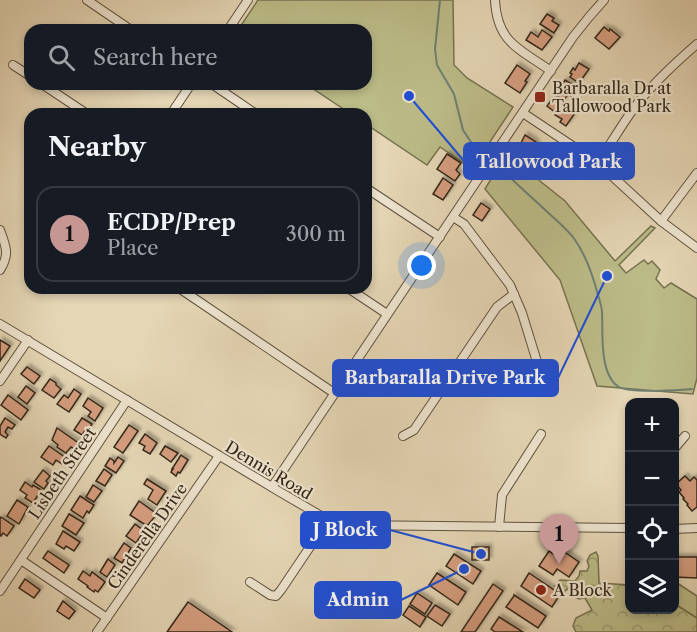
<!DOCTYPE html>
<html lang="en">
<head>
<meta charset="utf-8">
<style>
	:root { --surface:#171b24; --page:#242831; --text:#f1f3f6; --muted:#9ea1a6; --line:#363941; --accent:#c59692 }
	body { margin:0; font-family:"Libre Caslon Text",serif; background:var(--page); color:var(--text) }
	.controls { position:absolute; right:18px; bottom:18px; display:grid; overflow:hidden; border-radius:12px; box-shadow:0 3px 9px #0003 }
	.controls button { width:54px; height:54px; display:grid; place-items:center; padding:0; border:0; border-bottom:2px solid var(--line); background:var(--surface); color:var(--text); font:30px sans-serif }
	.you { position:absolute; left:422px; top:266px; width:21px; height:21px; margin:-15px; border:4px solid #fff; border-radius:50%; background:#1a73e8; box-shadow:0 0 0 9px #1a73e833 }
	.badge { display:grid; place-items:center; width:39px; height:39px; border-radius:50%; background:var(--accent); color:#111; font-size:20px; font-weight:700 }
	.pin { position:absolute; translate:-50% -50px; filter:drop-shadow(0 2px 3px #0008) }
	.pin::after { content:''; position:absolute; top:32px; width:21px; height:18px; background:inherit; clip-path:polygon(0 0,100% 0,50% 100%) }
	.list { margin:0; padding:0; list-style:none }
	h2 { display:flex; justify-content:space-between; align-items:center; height:78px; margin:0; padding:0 24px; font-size:26px }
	h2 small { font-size:20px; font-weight:400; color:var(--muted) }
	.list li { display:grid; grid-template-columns:39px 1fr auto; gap:18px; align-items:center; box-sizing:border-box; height:96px; margin:0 12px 12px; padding:0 12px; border:2px solid var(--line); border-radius:18px }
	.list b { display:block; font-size:22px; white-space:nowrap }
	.list p { margin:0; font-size:20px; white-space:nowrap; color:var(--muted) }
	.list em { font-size:20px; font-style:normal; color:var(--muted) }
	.icon { flex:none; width:33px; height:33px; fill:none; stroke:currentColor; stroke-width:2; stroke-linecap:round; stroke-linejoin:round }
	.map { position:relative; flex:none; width:697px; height:632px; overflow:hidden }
	.search { position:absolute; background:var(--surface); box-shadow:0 3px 9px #0003; left:24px; top:24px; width:348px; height:66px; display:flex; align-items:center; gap:15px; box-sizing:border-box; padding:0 21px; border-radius:18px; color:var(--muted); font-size:22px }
	.panel { position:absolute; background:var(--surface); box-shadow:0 3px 9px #0003; left:24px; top:108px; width:348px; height:186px; border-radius:18px }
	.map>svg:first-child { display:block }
	.forest { fill:url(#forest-crowns); stroke:#777250; stroke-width:1.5 }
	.park { fill:#bcbc88; stroke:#777250; stroke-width:1.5 }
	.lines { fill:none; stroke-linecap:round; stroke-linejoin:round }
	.stream { stroke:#6e7f73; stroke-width:2 }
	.building { fill:#d69e80; stroke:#322718; stroke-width:1.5; filter:url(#shadow) }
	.minor-casing { stroke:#5f533f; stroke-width:10 }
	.minor { stroke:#eee4cf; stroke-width:8 }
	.poi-dot { fill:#8f2418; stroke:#eee4cf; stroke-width:2 }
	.labels { text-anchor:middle; stroke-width:4.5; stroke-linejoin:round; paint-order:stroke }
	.poi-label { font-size:16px; fill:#322718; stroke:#eee4cf; text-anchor:start }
	.street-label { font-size:16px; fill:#322718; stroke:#eee4cf }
	.leader { fill:none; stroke:#1d4ed8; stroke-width:2 }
	.callout-dot { fill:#1d4ed8; stroke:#eee4cf; stroke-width:2 }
	.callout { fill:#1d4ed8; stroke:#1d4ed8; stroke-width:2 }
	.callout-label { font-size:18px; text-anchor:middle; font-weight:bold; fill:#fff }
</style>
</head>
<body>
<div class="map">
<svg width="697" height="632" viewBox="0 0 697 632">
	<defs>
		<pattern id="forest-crowns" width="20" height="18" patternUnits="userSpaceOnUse" patternTransform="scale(1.5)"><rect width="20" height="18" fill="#bcbc88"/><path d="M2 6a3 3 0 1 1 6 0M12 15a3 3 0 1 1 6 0" fill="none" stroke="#99996e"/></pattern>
		<filter id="shadow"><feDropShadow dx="3" dy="-3" stdDeviation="1.5" flood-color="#0004"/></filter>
	</defs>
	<rect width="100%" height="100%" fill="#e5d6b5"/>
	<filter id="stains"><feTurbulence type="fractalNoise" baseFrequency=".00333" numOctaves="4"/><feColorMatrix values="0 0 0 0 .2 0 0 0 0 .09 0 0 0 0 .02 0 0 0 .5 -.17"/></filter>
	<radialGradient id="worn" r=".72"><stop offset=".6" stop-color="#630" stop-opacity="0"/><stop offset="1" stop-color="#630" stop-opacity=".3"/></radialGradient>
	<path class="forest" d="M596,552L598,556L599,583L629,585L630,610H674L675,604L697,618V632H576L573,626L576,618L592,610L585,598L579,599L569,594L572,589L569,588L565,591L558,590L555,586L560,580L575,581L579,576L580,571H587L589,566L587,561L590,555Z"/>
	<g class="park">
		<path d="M258,0H453L454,65L467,78L513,107L472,169L440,147L427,165L366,124V114H351L306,84H366V30H238Z"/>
		<path d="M506,154L565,201L615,261L651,226L655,228L619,265L626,273L644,260L648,264L652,261L660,270L656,279L664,288L671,283L697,299V378L693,394L597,386L560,280L485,189Z"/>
		<path d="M674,581L697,596V618L675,604Z"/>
	</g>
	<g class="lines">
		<g class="stream">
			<path d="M440,0L435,49L437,65L454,94L463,130L473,145L483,154"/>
			<path d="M499,167C513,181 528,194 543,208C553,217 564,226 573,237C585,253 593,276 598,295C600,301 602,307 602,313C603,333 599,375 619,387C631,394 676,390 692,389"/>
		</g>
	</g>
	<g class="building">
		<path d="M547,14L554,18L552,21L559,25L554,33L540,24Z"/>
		<path d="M604,27L609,31L610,29L620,37L609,49L595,38Z"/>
		<path d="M542,30L552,37L542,50L526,40L531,32L538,37Z"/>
		<path d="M579,63L589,69L579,83L570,77L572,74L570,73L573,68L575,70Z"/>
		<path d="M517,65L530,74L525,81L527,82L520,93L505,83Z"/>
		<path d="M565,80L582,91L577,100L568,94L564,100L557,96L561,89L560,88Z"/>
		<path d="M553,98L575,113L566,126L560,122L562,119L555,115L556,113L547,106Z"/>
		<path d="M525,135L536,142L535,144L538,146L529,160L519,153L524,145L521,143Z"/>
		<path d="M447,154L461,163L456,170L460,174L455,181L437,169Z"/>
		<path d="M443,178L453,185L443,200L433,194Z"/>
		<path d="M481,203L490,209L482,221L473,215Z"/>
		<path d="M0,340L10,346L0,361Z"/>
		<path d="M27,367L40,376L34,384L21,374Z"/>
		<path d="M50,379L56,383V385L61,389L54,398L42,390Z"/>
		<path d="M26,386L35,393L27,404L18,397Z"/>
		<path d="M74,389L81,394L69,412L57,404L64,395L68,398Z"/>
		<path d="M8,395L28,410L21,420L1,405Z"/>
		<path d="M88,398L103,408L95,421L88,416L91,412L83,406Z"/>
		<path d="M5,418L15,425L12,429L8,427L5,432L8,435L6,438L0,434V426Z"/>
		<path d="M82,418L92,424L88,430L86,429L82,435L74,430Z"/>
		<path d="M129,425L138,431L123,453L114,447Z"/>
		<path d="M57,428L80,444L76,450L71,447L66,453L57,447L58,445L52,440Z"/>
		<path d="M145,434L157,443L150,454L143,450L145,446L139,443Z"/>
		<path d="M49,446L66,458L62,464L56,460L53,465L41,457Z"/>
		<path d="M165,446L178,453L171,462L160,454Z"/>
		<path d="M181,455L188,460L180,473L178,472L176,476L171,472L173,469H172Z"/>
		<path d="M118,457L124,461L116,473L105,466L110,458L114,461V463Z"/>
		<path d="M104,469L112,475L105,486L96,481Z"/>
		<path d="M43,470L50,476L46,481L48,483L44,489L34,482Z"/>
		<path d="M685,476L690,481L694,477L697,480V507L692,511L687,505L688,504L683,499L684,498L679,492L681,490L676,484Z"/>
		<path d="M147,479L166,491L157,505L148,499L153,490L144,484Z"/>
		<path d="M25,482L32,487L33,485L41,490L33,503L25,498L27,495L20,490Z"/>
		<path d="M93,485L102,491L94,502L86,497Z"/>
		<path d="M80,496L94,505L89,513L87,511L83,518L71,510Z"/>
		<path d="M17,500L28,507L19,524L7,516Z"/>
		<path d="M139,501L157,514L147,526L130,515Z"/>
		<path d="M69,514L84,523L76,535L62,526Z"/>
		<path d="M1,517L14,526L7,536L3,533L1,536L0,535V519Z"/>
		<path d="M135,524L144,531L136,543L126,536Z"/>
		<path d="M63,531L80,542L74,551L66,546L64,549L56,544Z"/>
		<path d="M124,543L131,548L122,563L114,558Z"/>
		<rect x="472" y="547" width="17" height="13"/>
		<path d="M560,549L579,562L569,577L557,569L553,575L539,566L549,551L556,556Z"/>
		<path d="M48,551L69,565L64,573L43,558Z"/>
		<path d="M454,554L481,571L473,584L446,566Z"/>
		<path d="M674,557H697V578L674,577Z"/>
		<path d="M108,559L115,565L107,577L100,572Z"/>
		<path d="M83,571L90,576L92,572L105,582L98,592L95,590L94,592L87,587L88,586L78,579Z"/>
		<path d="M437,573L466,592L458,605L429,585Z"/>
		<path d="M529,573L560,594L552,607L521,586Z"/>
		<path d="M25,579L40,590L34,598L19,588Z"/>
		<path d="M493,584L503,591L475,632H461Z"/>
		<path d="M417,593L432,603L425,614L410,604Z"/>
		<path d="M514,596V595L546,616L538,628L506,607Z"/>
		<path d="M63,601L75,611L69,619L57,611Z"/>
		<path d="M188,602L232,632H167Z"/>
		<path d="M435,605L450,614L442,626L427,616Z"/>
		<path d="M409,606L426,617L420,627L403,615Z"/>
		<path d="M499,617L523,632H495L491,629Z"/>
	</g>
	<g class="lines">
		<defs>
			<g id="minor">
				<path d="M87,0L131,30"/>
				<path d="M495,0C497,43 520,49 551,71"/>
				<path d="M228,30L248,0"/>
				<path d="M13,65L30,76"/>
				<path d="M42,84L87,114"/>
				<path d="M212,84L256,114"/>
				<path d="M523,113L598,163L661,221L697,248"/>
				<path d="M171,114L191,84"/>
				<path d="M598,163C610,145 621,126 634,108C652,84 675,63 697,44"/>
				<path d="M366,188L440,237"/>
				<path d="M453,217L464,224L510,285L522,313L538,365"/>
				<path d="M661,221L697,173"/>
				<path d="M0,230C6,247 10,254 0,270"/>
				<path d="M179,288L334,393"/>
				<path d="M348,288L387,314"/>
				<path d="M0,324L280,492L328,520L335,524L347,525L630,528"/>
				<path d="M0,381L28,340"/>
				<path d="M403,436L414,430L418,424L497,307L514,294"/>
				<path d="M674,449L685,436"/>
				<path d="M272,487L573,37L589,17L604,0"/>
				<path d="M499,527L502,495L541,434"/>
				<path d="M674,529L697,528"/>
				<path d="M21,560L107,618"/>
				<path d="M250,582L270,595L276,596L281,590L328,520"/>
				<path d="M0,591L127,400"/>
				<path d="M97,632L219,456"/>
			</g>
		</defs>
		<use href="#minor" class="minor-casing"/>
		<use href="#minor" class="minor"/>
	</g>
	<g class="poi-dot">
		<rect x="534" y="91" width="12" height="12" rx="3"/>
		<circle cx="541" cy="590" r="6"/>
	</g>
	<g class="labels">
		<g class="poi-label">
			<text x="552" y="94">Barbaralla Dr at<tspan x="552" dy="18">Tallowood Park</tspan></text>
			<text x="553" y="596">A Block</text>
		</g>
		<g class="street-label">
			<text transform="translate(269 470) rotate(31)" y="6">Dennis Road</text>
			<text transform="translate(62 473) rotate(-56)" y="6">Lisbeth Street</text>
			<text transform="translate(147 536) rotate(-55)" y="6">Cinderella Drive</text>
		</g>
	</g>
	<path class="leader" d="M409 96L464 161M607 276L558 378M481 554L390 530M464 569L401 600"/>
	<g class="callout-dot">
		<circle cx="409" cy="96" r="6"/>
		<circle cx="607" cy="276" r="6"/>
		<circle cx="481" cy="554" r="6"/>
		<circle cx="464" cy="569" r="6"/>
	</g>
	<g class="callout">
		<rect x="464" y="143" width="170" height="36" rx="6"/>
		<rect x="333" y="360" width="225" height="36" rx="6"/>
		<rect x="301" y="512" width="89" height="36" rx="6"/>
		<rect x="315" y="582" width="86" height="36" rx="6"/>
	</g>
	<g class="callout-label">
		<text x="549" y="168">Tallowood Park</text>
		<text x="445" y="384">Barbaralla Drive Park</text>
		<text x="345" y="536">J Block</text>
		<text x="358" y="606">Admin</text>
	</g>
	<rect width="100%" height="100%" filter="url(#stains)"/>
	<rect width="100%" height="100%" fill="url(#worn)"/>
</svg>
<div class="controls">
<button>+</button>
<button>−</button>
<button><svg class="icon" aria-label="locate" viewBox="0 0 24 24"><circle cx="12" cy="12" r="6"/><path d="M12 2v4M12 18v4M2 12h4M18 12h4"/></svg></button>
<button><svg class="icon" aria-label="layers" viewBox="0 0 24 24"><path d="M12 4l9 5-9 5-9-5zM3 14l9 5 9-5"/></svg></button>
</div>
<div class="you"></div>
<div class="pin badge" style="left:559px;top:564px">1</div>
<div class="search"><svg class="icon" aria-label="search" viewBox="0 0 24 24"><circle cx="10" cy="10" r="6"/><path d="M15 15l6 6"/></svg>Search here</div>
<section class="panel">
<h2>Nearby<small></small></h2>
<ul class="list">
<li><span class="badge">1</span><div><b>ECDP/Prep</b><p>Place</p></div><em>300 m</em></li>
</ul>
</section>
</div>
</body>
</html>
